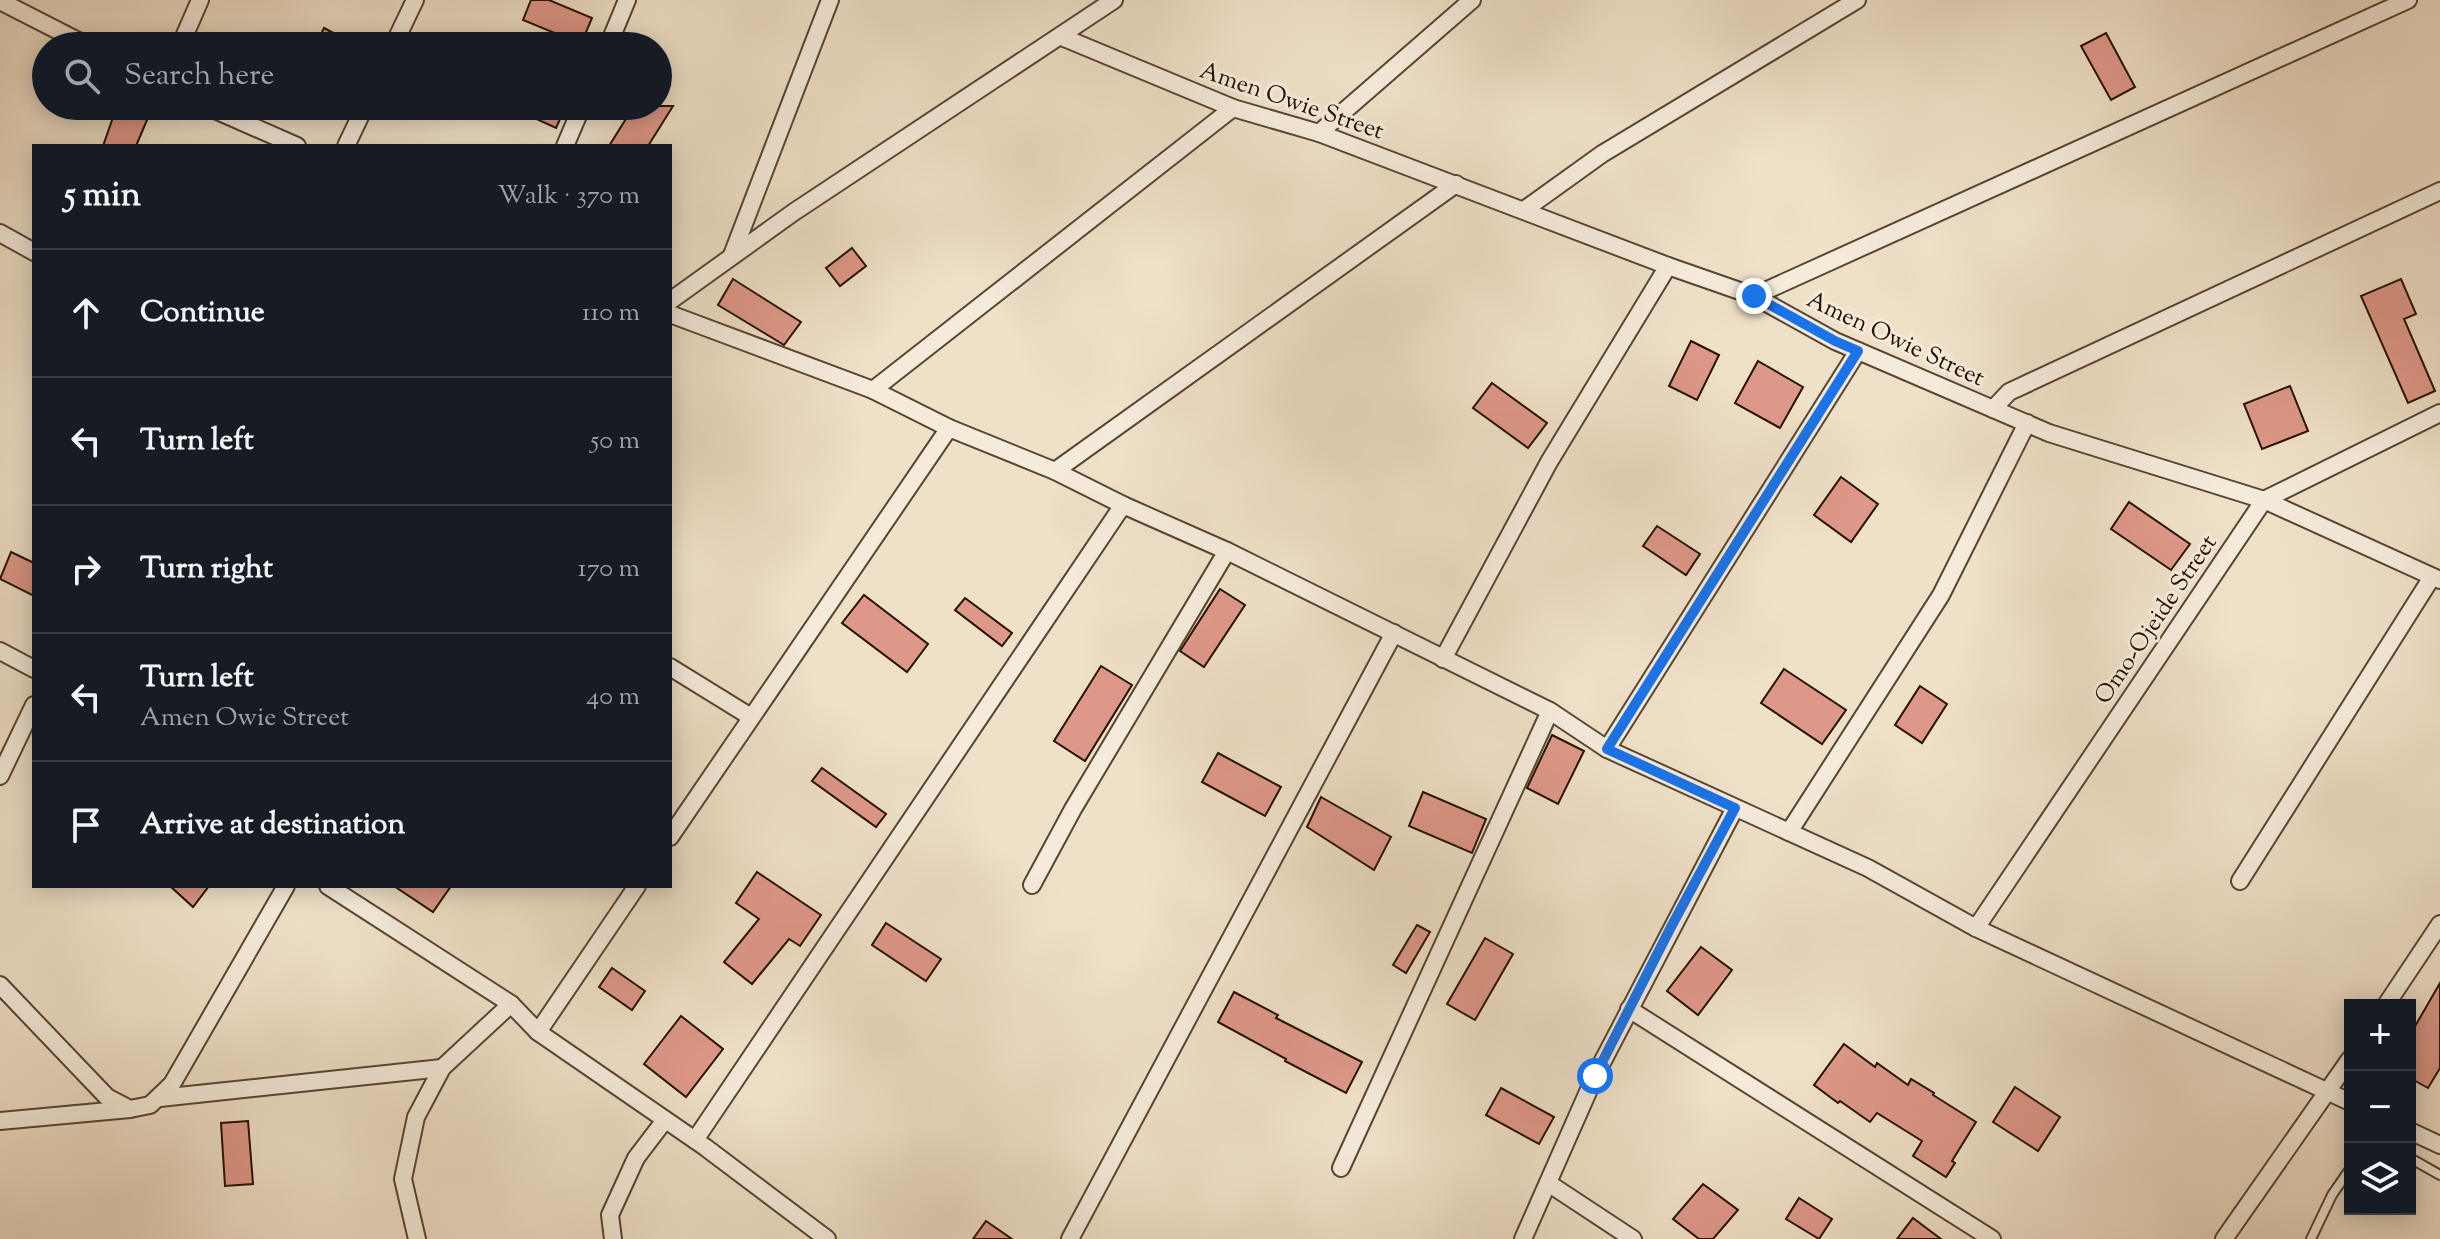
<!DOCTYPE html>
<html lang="en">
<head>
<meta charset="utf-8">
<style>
	:root { --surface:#171b24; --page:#20242c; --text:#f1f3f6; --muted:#9ea1a6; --line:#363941 }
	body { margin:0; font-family:"Sorts Mill Goudy",serif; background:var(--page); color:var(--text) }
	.controls { position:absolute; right:24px; bottom:24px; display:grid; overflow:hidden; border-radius:0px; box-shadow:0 4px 20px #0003 }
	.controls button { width:72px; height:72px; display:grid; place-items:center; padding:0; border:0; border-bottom:2px solid var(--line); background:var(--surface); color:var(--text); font:40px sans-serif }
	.stop { position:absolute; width:24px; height:24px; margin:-18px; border:6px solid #1a73e8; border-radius:50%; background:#fff }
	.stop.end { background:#1a73e8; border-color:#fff; box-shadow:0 2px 8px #0008 }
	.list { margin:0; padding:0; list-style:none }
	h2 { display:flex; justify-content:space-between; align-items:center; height:104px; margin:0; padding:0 32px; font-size:34px }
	h2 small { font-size:26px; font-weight:400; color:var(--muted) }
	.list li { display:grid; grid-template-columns:52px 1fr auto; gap:24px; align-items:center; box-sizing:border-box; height:128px; padding:0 32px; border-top:2px solid var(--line) }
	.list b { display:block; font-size:30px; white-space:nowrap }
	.list p { margin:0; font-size:26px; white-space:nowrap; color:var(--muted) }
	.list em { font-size:26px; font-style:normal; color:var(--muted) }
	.icon { flex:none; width:44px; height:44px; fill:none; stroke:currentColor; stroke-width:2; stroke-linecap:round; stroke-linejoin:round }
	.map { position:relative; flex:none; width:2440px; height:1239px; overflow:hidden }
	.search { position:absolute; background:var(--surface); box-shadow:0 4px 20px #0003; left:32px; top:32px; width:640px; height:88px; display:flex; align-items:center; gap:20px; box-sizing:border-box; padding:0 28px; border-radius:44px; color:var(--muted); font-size:30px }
	.panel { position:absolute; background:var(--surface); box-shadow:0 4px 20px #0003; left:32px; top:144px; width:640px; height:744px; border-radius:0px }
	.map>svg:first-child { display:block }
	.building { fill:#de9889; stroke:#251100; stroke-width:2 }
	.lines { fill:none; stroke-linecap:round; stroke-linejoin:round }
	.service-casing { stroke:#584532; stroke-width:12 }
	.minor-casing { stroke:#584532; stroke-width:20 }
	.service { stroke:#f5ebdb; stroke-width:8 }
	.minor { stroke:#f5ebdb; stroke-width:16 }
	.route { stroke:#1a73e8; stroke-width:10 }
	.labels { text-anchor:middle; stroke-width:6; stroke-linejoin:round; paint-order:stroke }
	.street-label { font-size:24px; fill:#251100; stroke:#f5ebdb }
</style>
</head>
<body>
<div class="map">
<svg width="2440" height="1239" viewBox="0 0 2440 1239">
	<rect width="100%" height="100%" fill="#efe0c8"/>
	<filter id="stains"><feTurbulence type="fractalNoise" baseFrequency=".0025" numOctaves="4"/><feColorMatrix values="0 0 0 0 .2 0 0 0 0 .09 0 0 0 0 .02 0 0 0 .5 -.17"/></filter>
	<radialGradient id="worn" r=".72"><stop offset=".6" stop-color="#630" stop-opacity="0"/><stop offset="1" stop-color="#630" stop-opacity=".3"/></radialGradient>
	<g class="building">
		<path d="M531,0H549L592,18L581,44L523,20Z"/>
		<path d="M324,28L358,46H315Z"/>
		<path d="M2106,33L2135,87L2111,100L2081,46Z"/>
		<path d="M117,106H135L150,113L136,146H103Z"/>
		<path d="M508,106H566L556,128Z"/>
		<path d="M634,106H673L648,146H609Z"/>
		<path d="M852,248L866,266L840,286L826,268Z"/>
		<path d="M733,279L801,322L784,345L718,305Z"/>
		<path d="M2401,279L2416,314L2404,319L2435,391L2408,403L2361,296Z"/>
		<path d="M1691,341L1719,355L1697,400L1669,386Z"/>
		<path d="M1758,361L1803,387L1780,428L1735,403Z"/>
		<path d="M1492,383L1547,423L1528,448L1473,408Z"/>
		<path d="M2290,386L2308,431L2262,449L2244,404Z"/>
		<path d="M1841,477L1878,504L1851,542L1814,515Z"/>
		<path d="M2129,502L2190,544L2171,570L2111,529Z"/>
		<path d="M1657,526L1700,554L1686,575L1643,546Z"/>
		<path d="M11,552L34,563V596L0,579Z"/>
		<path d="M1220,589L1245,605L1204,667L1180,651Z"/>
		<path d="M864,595L928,644L907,672L842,623Z"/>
		<path d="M965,598L1012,633L1002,646L955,610Z"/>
		<path d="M1101,666L1132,685L1085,761L1054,741Z"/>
		<path d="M1784,669L1846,710L1822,744L1761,703Z"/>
		<path d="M1920,686L1947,704L1922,743L1895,725Z"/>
		<path d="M1552,735L1584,751L1558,804L1527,788Z"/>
		<path d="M1218,753L1281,787L1265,816L1202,782Z"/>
		<path d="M822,768L886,814L876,827L812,781Z"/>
		<path d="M1423,792L1486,819L1472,853L1409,826Z"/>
		<path d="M1321,797L1391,837L1374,870L1307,827Z"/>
		<path d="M757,872L821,915L800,946L789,939L752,984L724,962L759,919L736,903Z"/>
		<path d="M170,886H209L193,907Z"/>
		<path d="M394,886H451L433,912Z"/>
		<path d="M886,923L941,959L926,981L872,945Z"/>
		<path d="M1417,925L1430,932L1406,973L1393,965Z"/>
		<path d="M1485,938L1513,954L1475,1020L1447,1004Z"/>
		<path d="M1701,947L1732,970L1698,1015L1667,991Z"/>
		<path d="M612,968L645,991L632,1010L599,987Z"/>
		<path d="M2440,983V1068L2428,1088L2410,1078V1035Z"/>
		<path d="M1234,992L1278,1015L1276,1018L1362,1062L1346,1093L1285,1061L1286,1059L1218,1022Z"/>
		<path d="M681,1016L723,1049L686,1097L644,1064Z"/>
		<path d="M1844,1044L1875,1067L1877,1063L1908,1085L1911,1079L1934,1093L1933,1095L1976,1122L1952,1161L1955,1163L1946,1177L1913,1156L1922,1141L1877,1113L1870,1122L1840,1101L1838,1103L1814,1085Z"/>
		<path d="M2015,1087L2060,1117L2038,1151L1993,1122Z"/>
		<path d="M1501,1088L1554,1117L1539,1144L1486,1115Z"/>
		<path d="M248,1121L253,1184L225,1186L221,1123Z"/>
		<path d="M1703,1184L1738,1210L1713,1239H1699L1673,1219Z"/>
		<path d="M1799,1198L1832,1219L1819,1239L1786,1219Z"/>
		<path d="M1913,1218L1941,1239H1897Z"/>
		<path d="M986,1221L1012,1239H973Z"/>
	</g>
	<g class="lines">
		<defs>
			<g id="service">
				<path d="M2410,1158L2440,1175"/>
				<path d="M2311,1239L2332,1195L2350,1169"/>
			</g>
			<g id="minor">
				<path d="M0,1L88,46"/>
				<path d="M1062,37L1233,108L1319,133L1668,266L1754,296L1835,341L2049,433L2264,500L2440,580"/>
				<path d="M180,46L200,0"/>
				<path d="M393,46L415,0"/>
				<path d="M608,46L627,0"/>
				<path d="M206,106L297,146"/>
				<path d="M1319,133L1472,0"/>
				<path d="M346,146L365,106"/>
				<path d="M565,146L582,106"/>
				<path d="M1524,210L1602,154L1857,0"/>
				<path d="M0,233L34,252"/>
				<path d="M732,255L830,0"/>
				<path d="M1754,296L2408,0"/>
				<path d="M670,301L794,212L1114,0"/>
				<path d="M670,314L873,390L949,428L1055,471L1123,505L1227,551L1550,711L1607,749L1868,868L1976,928L2350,1102"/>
				<path d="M873,390L1233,108"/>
				<path d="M1993,409L2009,392L2440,191"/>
				<path d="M1055,471L1456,184"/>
				<path d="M0,651L34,669"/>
				<path d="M1443,659L1549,462L1668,266"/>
				<path d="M670,667L751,717"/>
				<path d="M1607,749L1858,351"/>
				<path d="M0,776L34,705"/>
				<path d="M1789,832L1941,595L2027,423"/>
				<path d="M670,837L949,428"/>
				<path d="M2240,881L2432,577"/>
				<path d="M1032,885L1073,809L1227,551"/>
				<path d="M328,886L511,1004L538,1032L705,1147L827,1239"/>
				<path d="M1976,928L2264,500L2440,413"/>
				<path d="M0,985L107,1097L130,1109L150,1105L172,1084L286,886"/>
				<path d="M2386,1005L2440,924"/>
				<path d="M1629,1009L1992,1239"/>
				<path d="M538,1032L637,886"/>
				<path d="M160,1098L442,1068"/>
				<path d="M0,1121L130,1109"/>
				<path d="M2410,1131L2440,1145"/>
				<path d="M695,1140L1123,505"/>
				<path d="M1341,1168L1550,711"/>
				<path d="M1548,1183L1633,1239"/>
				<path d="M417,1239L403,1179L416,1117L442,1068L511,1004"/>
				<path d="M613,1239L610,1215L636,1158L665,1120"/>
				<path d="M1070,1239L1394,633"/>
				<path d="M1523,1239L1595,1076L1735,808"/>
				<path d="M2224,1239L2350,1059"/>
			</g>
		</defs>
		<use href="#service" class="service-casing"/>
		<use href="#minor" class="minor-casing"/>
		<use href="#service" class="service"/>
		<use href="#minor" class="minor"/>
	</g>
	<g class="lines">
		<path class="route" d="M1595,1076L1671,927L1735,808L1607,749L1858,351L1835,341L1754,296"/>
	</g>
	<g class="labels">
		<g class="street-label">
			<text transform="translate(1292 100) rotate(19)" y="8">Amen Owie Street</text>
			<text transform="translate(1896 338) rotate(25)" y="8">Amen Owie Street</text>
			<text transform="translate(2155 619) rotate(-56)" y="8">Omo-Ojeide Street</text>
		</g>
	</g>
	<rect width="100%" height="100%" filter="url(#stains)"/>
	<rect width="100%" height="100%" fill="url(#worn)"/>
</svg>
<div class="controls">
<button>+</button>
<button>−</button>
<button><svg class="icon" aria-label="layers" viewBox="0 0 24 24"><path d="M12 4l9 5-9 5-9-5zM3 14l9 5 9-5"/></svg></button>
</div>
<div class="stop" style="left:1595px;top:1076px"></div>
<div class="stop end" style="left:1754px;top:296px"></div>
<div class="search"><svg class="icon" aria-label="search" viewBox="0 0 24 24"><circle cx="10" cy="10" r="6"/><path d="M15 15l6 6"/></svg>Search here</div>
<section class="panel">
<h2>5 min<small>Walk · 370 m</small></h2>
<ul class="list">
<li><svg class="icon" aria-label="ahead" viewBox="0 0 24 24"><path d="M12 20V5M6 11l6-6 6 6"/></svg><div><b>Continue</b></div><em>110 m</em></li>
<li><svg class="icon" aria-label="left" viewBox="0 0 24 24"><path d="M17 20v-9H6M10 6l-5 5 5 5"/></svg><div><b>Turn left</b></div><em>50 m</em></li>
<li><svg class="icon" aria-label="right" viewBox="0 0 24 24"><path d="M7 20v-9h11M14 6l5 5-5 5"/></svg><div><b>Turn right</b></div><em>170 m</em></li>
<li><svg class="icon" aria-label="left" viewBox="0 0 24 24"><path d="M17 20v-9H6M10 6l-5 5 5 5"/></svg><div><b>Turn left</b><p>Amen Owie Street</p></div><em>40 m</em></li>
<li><svg class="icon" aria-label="arrive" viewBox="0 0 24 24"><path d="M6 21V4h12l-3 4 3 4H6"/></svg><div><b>Arrive at destination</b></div></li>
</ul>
</section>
</div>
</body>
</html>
